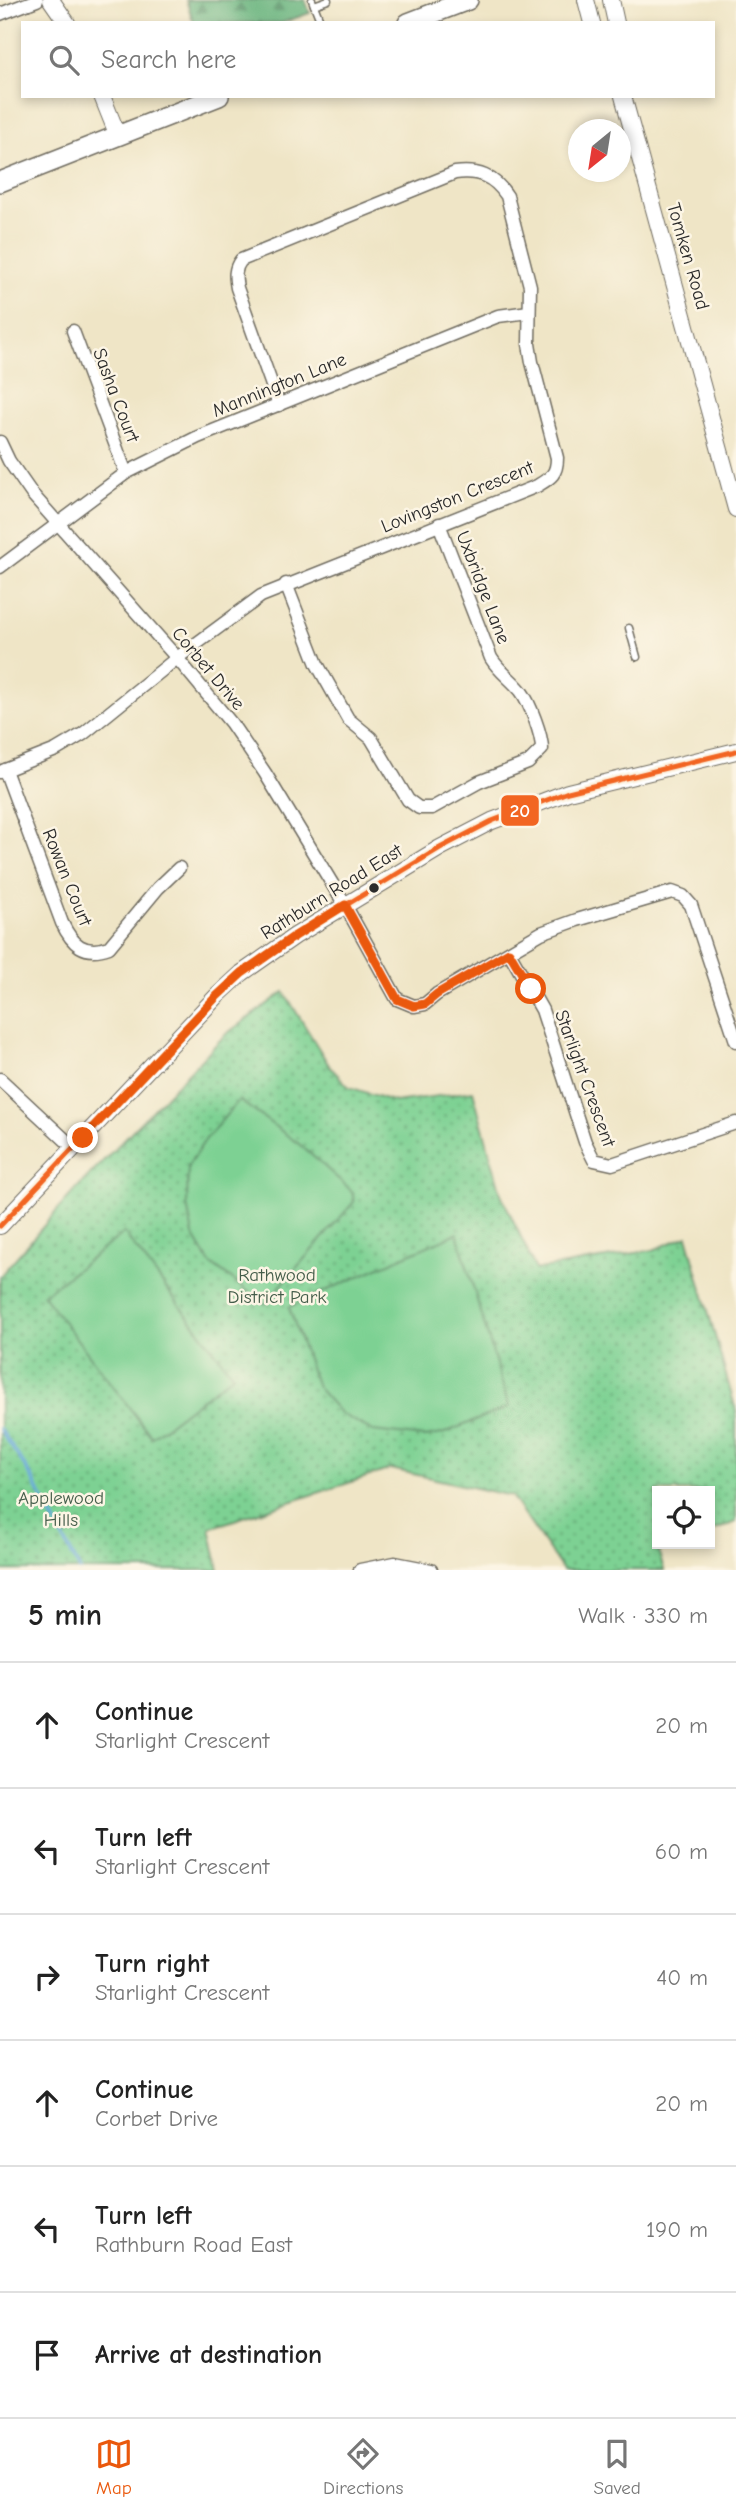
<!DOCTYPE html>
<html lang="en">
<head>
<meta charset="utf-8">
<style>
	:root { --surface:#fff; --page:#f2f2f2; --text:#222; --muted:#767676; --line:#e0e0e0; --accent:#ea580c }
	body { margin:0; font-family:"Comic Neue",sans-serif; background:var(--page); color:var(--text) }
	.controls { position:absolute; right:21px; bottom:21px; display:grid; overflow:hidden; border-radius:0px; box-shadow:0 4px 10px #0003 }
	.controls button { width:63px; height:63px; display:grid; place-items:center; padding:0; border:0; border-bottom:2px solid var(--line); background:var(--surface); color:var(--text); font:35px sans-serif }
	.compass { position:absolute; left:568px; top:119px; width:63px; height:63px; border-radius:50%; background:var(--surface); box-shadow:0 4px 10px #0003; rotate:210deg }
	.stop { position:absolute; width:21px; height:21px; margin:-16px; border:5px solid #ea580c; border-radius:50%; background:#fff }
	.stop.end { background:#ea580c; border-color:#fff; box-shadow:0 2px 7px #0008 }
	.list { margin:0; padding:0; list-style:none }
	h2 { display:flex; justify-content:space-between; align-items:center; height:91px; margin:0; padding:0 28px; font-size:30px }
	h2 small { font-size:23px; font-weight:400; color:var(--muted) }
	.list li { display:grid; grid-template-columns:46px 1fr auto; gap:21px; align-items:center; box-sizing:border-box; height:126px; padding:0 28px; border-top:2px solid var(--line) }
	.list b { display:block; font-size:26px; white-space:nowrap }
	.list p { margin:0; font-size:23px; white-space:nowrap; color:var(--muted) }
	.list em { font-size:23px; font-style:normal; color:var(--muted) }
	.icon { flex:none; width:38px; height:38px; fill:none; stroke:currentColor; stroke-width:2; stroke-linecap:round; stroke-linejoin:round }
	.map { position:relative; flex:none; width:736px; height:1570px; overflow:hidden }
	.search { position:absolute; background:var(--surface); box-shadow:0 4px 10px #0003; left:21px; right:21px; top:21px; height:77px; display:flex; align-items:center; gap:18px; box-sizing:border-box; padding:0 24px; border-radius:0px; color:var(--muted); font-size:26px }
	.sheet { height:847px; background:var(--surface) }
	nav { display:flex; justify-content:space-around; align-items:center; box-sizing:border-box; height:98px; border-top:2px solid var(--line); background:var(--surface); font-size:19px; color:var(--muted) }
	nav a { display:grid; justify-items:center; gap:4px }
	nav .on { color:var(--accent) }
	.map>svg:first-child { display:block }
	.forest { fill:url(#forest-firs); stroke:#486f54; stroke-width:2 }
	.park { fill:url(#park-dots); stroke:#547e5f; stroke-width:2 }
	.garden { fill:#7dd193; stroke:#547e5f; stroke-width:2 }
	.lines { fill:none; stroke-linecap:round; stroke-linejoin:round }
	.stream { stroke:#68a9db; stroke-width:3.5 }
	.service-casing { stroke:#706c61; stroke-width:9 }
	.minor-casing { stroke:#706c61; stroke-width:15 }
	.tertiary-casing { stroke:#706c61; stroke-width:18 }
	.secondary-casing { stroke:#706c61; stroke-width:22 }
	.service { stroke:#fff; stroke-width:6 }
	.minor { stroke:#fff; stroke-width:12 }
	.tertiary { stroke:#fff; stroke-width:16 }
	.secondary { stroke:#fff; stroke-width:19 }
	.bus-1-casing { stroke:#fcf5e5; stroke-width:10 }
	.bus-1 { stroke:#f26522; stroke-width:5 }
	.route { stroke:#ea580c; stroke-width:9 }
	.bus-dot { fill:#2b2b2b; stroke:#fcf5e5; stroke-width:2.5 }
	.labels { text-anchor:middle; stroke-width:5; stroke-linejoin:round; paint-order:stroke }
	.street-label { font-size:19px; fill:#2b2b2b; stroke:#fcf5e5 }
	.park-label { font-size:19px; fill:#445d4a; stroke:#fcf5e5 }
	.line-badge { stroke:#fcf5e5; stroke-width:2.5 }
	.badge-label { font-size:19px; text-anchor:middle; font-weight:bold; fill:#fff }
</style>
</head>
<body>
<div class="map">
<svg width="736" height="1570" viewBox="0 0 736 1570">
	<defs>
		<pattern id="forest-firs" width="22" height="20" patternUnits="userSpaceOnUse" patternTransform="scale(1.75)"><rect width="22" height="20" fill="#66b37d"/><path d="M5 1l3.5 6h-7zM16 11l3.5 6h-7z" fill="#549267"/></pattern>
		<pattern id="park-dots" width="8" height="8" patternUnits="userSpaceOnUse" patternTransform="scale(1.75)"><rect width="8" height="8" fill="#7dd193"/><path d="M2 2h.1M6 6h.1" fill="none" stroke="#67aa78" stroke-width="1.8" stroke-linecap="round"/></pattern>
	</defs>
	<rect width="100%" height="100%" fill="#fcf5e5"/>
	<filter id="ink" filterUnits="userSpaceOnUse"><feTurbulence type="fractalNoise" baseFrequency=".0143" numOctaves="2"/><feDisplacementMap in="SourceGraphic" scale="14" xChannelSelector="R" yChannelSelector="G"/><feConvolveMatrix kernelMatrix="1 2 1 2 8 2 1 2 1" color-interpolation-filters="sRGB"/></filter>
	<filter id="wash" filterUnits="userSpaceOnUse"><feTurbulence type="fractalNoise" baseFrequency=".00686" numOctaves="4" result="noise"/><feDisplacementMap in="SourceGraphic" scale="28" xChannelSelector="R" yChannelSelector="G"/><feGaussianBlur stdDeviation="1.57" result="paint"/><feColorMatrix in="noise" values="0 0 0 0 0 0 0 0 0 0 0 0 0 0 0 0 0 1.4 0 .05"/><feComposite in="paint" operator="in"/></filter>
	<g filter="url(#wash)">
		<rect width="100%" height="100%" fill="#efe5c6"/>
		<path class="forest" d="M186,0H305L310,13L282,23H194Z"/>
		<path class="park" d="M284,992L330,1067L349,1087L395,1102L473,1091L501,1194L536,1270L653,1250L687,1236L736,1411V1522L710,1532V1491H657V1544H678L658,1551L664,1570H563L511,1496L391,1469L210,1528L219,1570H0V1276L75,1190L225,1035Z"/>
		<g class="garden">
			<path d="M239,1100L299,1144L352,1191L354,1202L265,1304L210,1263L193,1235L187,1205L188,1166L205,1140Z"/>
			<path d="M124,1233L233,1375L152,1437L43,1295Z"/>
			<path d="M457,1233L509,1407L442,1434L425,1437L373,1431L341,1414L317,1387L289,1307Z"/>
		</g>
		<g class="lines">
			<path class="stream" d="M0,1429L31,1476L80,1570"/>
		</g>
	</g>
	<g filter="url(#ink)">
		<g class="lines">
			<defs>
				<g id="service">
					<path d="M312,0L321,23"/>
					<path d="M314,5L328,0"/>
					<path d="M629,628L637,657"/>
				</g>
				<g id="minor">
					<path d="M0,14L37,0"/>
					<path d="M73,331L126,473"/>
					<path d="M0,442L9,461L32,494L177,658L231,723L265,773L345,905L397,999L414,1006L425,1004L437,994L541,933L577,920L672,892L683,896L691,905L736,1041"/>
					<path d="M0,567L126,473L198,437L498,316L529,312"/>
					<path d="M286,584L317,664L348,719L371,738L408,800L419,808H432L479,782L528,763L542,749C542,735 530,703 521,691C511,679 499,671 491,658L439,524"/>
					<path d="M5,770L62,923C72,944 84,956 109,947L158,888L179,868"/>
					<path d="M0,772L56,750L83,734L177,658L261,596L537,486C550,478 557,475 557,458L532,362L529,344L530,286L507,196C494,176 478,170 455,173L241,260C234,269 235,277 237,288L279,405"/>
					<path d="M509,952L542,1010L585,1142L594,1160L612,1164L736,1123"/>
					<path d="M0,1079L74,1148"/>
					<path d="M360,1570L395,1563L431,1570"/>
				</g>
				<g id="tertiary">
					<path d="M51,0L67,23"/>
					<path d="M586,0L592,23"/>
					<path d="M611,0L616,23"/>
					<path d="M102,96L118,136"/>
					<path d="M623,96L736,509"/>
					<path d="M0,1226L217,996L242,973L295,936L440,848L492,821L568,792L736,751"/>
				</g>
				<g id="secondary">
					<path d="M408,23L468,0"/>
					<path d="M0,182L219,96"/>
				</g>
			</defs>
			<use href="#service" class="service-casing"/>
			<use href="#minor" class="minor-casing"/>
			<use href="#tertiary" class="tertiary-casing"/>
			<use href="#secondary" class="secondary-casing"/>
			<use href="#service" class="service"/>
			<use href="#minor" class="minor"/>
			<use href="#tertiary" class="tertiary"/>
			<use href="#secondary" class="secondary"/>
			<defs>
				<path id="bus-1" d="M0,1226L217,996L242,973L295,936L440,848L492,821L568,792L736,751"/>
			</defs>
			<use href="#bus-1" class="bus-1-casing"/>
			<use href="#bus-1" class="bus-1"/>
		</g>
	</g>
	<g class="lines" filter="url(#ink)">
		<path class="route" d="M83,1138L217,996L242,973L295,936L345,905L397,999L414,1006L425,1004L437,994L509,952L531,989"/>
	</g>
	<circle class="bus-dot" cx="374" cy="888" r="6"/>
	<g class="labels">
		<g class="street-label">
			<text transform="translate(689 256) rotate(74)" y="7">Tomken Road</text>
			<text transform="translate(279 384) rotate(-22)" y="7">Mannington Lane</text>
			<text transform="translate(117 395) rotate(69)" y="7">Sasha Court</text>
			<text transform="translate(457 496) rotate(-22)" y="7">Lovingston Crescent</text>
			<text transform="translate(484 587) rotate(69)" y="7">Uxbridge Lane</text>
			<text transform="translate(209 668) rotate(50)" y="7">Corbet Drive</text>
			<text transform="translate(68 877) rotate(68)" y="7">Rowan Court</text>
			<text transform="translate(331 891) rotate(-32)" y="7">Rathburn Road East</text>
			<text transform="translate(586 1078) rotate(70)" y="7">Starlight Crescent</text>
		</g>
		<g class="park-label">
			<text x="277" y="1281">Rathwood<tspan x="277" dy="22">District Park</tspan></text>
			<text x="61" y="1504">Applewood<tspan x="61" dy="22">Hills</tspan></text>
		</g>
	</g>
	<rect class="line-badge" x="500" y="794" width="40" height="33" rx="7" fill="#f26522"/>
	<g class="badge-label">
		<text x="520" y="817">20</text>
	</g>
</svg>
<div class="controls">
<button><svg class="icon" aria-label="locate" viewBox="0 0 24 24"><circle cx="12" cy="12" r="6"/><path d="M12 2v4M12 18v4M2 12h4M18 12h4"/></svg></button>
</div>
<svg class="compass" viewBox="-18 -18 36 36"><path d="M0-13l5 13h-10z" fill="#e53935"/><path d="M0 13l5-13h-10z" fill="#767676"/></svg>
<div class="stop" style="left:531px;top:989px"></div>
<div class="stop end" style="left:83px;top:1138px"></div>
<div class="search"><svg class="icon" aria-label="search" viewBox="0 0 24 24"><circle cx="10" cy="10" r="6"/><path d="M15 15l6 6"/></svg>Search here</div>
</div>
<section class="sheet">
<h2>5 min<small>Walk · 330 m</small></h2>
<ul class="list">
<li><svg class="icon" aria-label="ahead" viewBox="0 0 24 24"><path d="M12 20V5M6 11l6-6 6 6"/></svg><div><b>Continue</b><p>Starlight Crescent</p></div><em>20 m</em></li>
<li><svg class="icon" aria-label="left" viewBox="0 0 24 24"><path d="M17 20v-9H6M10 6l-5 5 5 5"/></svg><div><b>Turn left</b><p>Starlight Crescent</p></div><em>60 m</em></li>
<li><svg class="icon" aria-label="right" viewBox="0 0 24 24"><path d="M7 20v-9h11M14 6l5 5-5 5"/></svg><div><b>Turn right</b><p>Starlight Crescent</p></div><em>40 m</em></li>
<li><svg class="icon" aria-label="ahead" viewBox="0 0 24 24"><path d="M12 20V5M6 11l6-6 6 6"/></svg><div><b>Continue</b><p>Corbet Drive</p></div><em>20 m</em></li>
<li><svg class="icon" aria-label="left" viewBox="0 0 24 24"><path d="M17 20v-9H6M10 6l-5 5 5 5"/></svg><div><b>Turn left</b><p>Rathburn Road East</p></div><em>190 m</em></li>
<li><svg class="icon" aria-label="arrive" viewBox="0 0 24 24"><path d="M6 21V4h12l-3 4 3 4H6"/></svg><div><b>Arrive at destination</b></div></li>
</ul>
</section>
<nav>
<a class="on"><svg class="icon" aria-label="map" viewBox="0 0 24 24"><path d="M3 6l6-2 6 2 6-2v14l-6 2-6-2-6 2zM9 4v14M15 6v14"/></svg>Map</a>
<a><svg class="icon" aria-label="directions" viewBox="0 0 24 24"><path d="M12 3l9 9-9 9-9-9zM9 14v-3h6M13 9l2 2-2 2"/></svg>Directions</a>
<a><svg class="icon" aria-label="saved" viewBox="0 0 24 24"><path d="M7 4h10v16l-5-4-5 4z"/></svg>Saved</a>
</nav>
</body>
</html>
